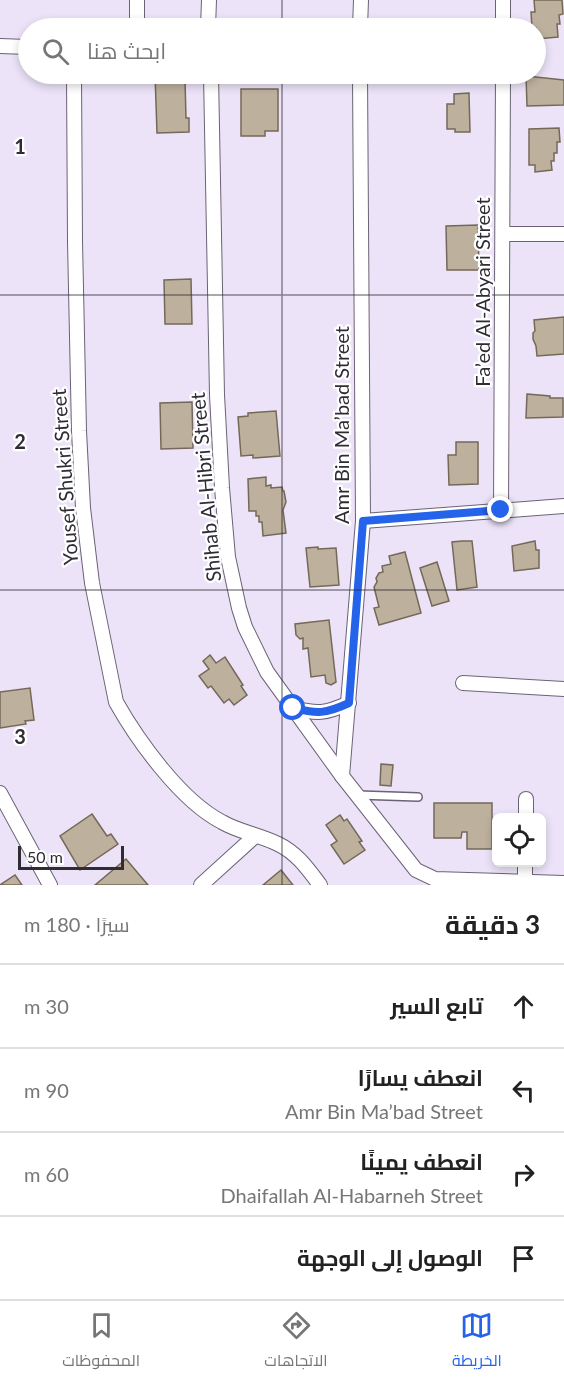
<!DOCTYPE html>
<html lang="ar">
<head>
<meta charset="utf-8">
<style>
	:root { --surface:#fff; --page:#f6f6f6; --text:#222; --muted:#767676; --line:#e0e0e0; --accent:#2563eb }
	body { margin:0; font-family:Lato,Cairo,sans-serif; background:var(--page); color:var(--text); direction:rtl }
	.controls { position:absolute; right:18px; bottom:18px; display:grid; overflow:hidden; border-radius:9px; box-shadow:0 3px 9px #0003 }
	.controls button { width:54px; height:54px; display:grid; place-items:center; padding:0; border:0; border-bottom:2px solid var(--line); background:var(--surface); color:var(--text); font:30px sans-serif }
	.scale { position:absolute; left:18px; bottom:15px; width:106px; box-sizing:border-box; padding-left:6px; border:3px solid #2f2c34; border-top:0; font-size:16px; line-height:21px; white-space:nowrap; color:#2f2c34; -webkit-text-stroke:4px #fff; paint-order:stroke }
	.stop { position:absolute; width:18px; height:18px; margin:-14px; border:4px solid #2563eb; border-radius:50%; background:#fff }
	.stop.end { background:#2563eb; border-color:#fff; box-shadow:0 2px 6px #0008 }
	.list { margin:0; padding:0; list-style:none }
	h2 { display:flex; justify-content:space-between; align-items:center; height:78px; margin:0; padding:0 24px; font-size:26px }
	h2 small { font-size:20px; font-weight:400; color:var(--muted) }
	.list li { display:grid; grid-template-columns:39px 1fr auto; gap:18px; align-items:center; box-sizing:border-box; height:84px; padding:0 24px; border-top:2px solid var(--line) }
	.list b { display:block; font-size:22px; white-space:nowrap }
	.list p { margin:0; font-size:20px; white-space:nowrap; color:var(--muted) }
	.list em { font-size:20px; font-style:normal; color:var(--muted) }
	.icon { flex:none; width:33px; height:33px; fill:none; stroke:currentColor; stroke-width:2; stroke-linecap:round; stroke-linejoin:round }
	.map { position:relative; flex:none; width:564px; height:885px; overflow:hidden; direction:ltr }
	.search { position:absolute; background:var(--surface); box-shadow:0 3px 9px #0003; left:18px; right:18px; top:18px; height:66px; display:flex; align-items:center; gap:15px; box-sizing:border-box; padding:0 21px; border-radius:33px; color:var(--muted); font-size:22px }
	.sheet { height:414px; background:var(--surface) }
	nav { display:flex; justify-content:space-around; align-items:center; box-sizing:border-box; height:84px; border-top:2px solid var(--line); background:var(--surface); font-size:16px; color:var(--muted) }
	nav a { display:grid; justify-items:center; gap:3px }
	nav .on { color:var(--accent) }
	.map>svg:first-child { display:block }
	.building { fill:#bdb19e; stroke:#746958; stroke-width:1.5 }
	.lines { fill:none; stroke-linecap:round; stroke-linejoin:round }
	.service-casing { stroke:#6b6375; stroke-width:10 }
	.minor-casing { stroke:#6b6375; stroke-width:16 }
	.service { stroke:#fff; stroke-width:7 }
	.minor { stroke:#fff; stroke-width:14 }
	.route { stroke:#2563eb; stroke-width:8 }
	.grid { fill:none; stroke:#2f2c34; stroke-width:1.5; stroke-opacity:0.55 }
	.labels { text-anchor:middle; stroke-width:4.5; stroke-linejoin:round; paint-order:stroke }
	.street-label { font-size:20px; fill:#2f2c34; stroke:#fff }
	.grid-label { font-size:20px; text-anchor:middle; font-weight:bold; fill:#2f2c34; stroke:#fff; stroke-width:4.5; stroke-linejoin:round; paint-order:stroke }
</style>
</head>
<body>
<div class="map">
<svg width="564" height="885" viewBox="0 0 564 885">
	<rect width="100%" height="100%" fill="#ece3f8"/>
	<g class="building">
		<path d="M534,0H562L563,14L559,15L560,24H557L558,37L537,39L536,28H532L531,12H535Z"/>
		<path d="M246,25L266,26V28H271H246Z"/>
		<path d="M155,74H187V80H185L186,118H189V132L157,133Z"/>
		<path d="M526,76L564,80V105L527,106Z"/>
		<path d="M241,89H278V131H265V136H241Z"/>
		<path d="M469,93L470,132H455V129H447V104H454V94Z"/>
		<path d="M559,128L560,142H557V153H554V161H551L552,170L535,172V165H529V129Z"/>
		<path d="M478,225L479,270H447L446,226Z"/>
		<path d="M191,279L192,324H165L164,280Z"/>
		<path d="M564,317V354L537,356L536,346L533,339V333L535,331L534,320Z"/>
		<path d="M527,394L550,396V398H563V417L526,418Z"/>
		<path d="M192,402L193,448L161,449L160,403Z"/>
		<path d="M276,411L280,456L253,458V455L241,456L238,417L248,416V413Z"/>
		<path d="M456,442H478V484L449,485L448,455H456Z"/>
		<path d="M266,477V486L271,485V488L282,487L283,491H284L286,502L283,510L286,533L263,536L262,522H259V516H256V511H249L248,479Z"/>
		<path d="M462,541H472L477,587L457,590L452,542Z"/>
		<path d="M535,541L536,550H539V568L514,571L512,546Z"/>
		<path d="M318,547V549L336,548L339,585L310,587L306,548Z"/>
		<path d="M405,552L421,613L379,625L374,608L379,607L374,587L377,582L376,578L379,573L383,572L382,566L391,564L389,556Z"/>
		<path d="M437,562L449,601L432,606L420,568Z"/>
		<path d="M329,620L336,682L331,685L326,683L325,675L311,677L308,648L303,649V638L300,639L296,635L295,624Z"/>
		<path d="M210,655L216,663L225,657L243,685L241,686L247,695L234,705L229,699L224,703L211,686L208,688L199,676L209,669L203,661Z"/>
		<path d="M30,688L34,720L25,721L26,724L0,728V692Z"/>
		<path d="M381,764L393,765L391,786L380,785Z"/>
		<path d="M434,803H492V849H467V832H462L461,838H434Z"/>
		<path d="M92,814L107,836L111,834L118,844L80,870L60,836Z"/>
		<path d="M340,815L344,821L347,819L362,841L359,842L365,850L344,864L331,845L337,841L326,825Z"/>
		<path d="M126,859L148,885H95Z"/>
		<path d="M281,870L293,885H263Z"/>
		<path d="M15,875L22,885H0Z"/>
	</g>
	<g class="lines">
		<defs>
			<path id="service" d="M358,795L418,797"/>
			<g id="minor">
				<path d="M137,0V28"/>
				<path d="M208,28L209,0"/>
				<path d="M360,28L361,0"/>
				<path d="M503,28V0"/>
				<path d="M0,46L28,47"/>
				<path d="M74,74L75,241L79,431L83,508L92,583L116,702C138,741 181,801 222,822C239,832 260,835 278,844C297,853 308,869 320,885"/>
				<path d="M211,74L217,395L222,488L228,557L239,608L245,627L267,672L342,776L416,870L435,879L564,883"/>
				<path d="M503,234H564"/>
				<path d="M501,510L503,74"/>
				<path d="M363,521L564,506"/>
				<path d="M463,683L564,689"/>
				<path d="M293,708C317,714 325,714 349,703"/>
				<path d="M342,776L363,521L360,74"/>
				<path d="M0,793L50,885"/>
				<path d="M526,818V799"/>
				<path d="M525,883V862"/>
				<path d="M201,885L255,836"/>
			</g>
		</defs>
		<use href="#service" class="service-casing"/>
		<use href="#minor" class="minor-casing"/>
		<use href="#service" class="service"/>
		<use href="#minor" class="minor"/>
	</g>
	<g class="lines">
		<path class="route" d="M293,708C318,714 325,714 349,703L363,521L501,510"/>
	</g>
	<path class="grid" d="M282,0V28M282,74V885M0,295H564M0,590H564"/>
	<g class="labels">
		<g class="street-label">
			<text transform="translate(483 292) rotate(-90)" y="7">Fa’ed Al-Abyari Street</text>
			<text transform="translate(342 425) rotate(-90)" y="7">Amr Bin Ma’bad Street</text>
			<text transform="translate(65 477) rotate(-94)" y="7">Yousef Shukri Street</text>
			<text transform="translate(206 487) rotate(-95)" y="7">Shihab Al-Hibri Street</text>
		</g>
	</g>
	<g class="grid-label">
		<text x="20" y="154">1</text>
		<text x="20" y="449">2</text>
		<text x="20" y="744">3</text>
	</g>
</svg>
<div class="controls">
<button><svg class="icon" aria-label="locate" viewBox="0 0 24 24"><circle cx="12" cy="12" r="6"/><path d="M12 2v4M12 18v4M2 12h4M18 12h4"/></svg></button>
</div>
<div class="scale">50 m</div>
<div class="stop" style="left:293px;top:708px"></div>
<div class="stop end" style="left:501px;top:510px"></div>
<div class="search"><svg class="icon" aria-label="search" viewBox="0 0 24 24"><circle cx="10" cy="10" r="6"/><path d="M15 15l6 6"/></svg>ابحث هنا</div>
</div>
<section class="sheet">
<h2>3 دقيقة<small>سيرًا · 180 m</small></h2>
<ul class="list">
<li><svg class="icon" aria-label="ahead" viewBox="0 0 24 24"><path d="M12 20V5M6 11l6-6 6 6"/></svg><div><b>تابع السير</b></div><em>30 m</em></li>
<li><svg class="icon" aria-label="left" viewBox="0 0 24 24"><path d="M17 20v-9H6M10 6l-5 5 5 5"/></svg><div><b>انعطف يسارًا</b><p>Amr Bin Ma’bad Street</p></div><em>90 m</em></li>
<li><svg class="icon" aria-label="right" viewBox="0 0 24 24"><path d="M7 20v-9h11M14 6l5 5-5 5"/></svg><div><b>انعطف يمينًا</b><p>Dhaifallah Al-Habarneh Street</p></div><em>60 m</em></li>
<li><svg class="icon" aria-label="arrive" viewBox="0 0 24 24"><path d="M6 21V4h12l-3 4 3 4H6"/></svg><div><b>الوصول إلى الوجهة</b></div></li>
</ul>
</section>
<nav>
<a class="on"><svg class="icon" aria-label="map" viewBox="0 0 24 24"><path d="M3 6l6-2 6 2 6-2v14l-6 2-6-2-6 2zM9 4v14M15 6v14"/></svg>الخريطة</a>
<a><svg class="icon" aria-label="directions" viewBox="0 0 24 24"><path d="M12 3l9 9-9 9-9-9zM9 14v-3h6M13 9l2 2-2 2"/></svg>الاتجاهات</a>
<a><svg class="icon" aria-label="saved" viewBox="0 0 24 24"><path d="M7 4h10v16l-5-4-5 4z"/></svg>المحفوظات</a>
</nav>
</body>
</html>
